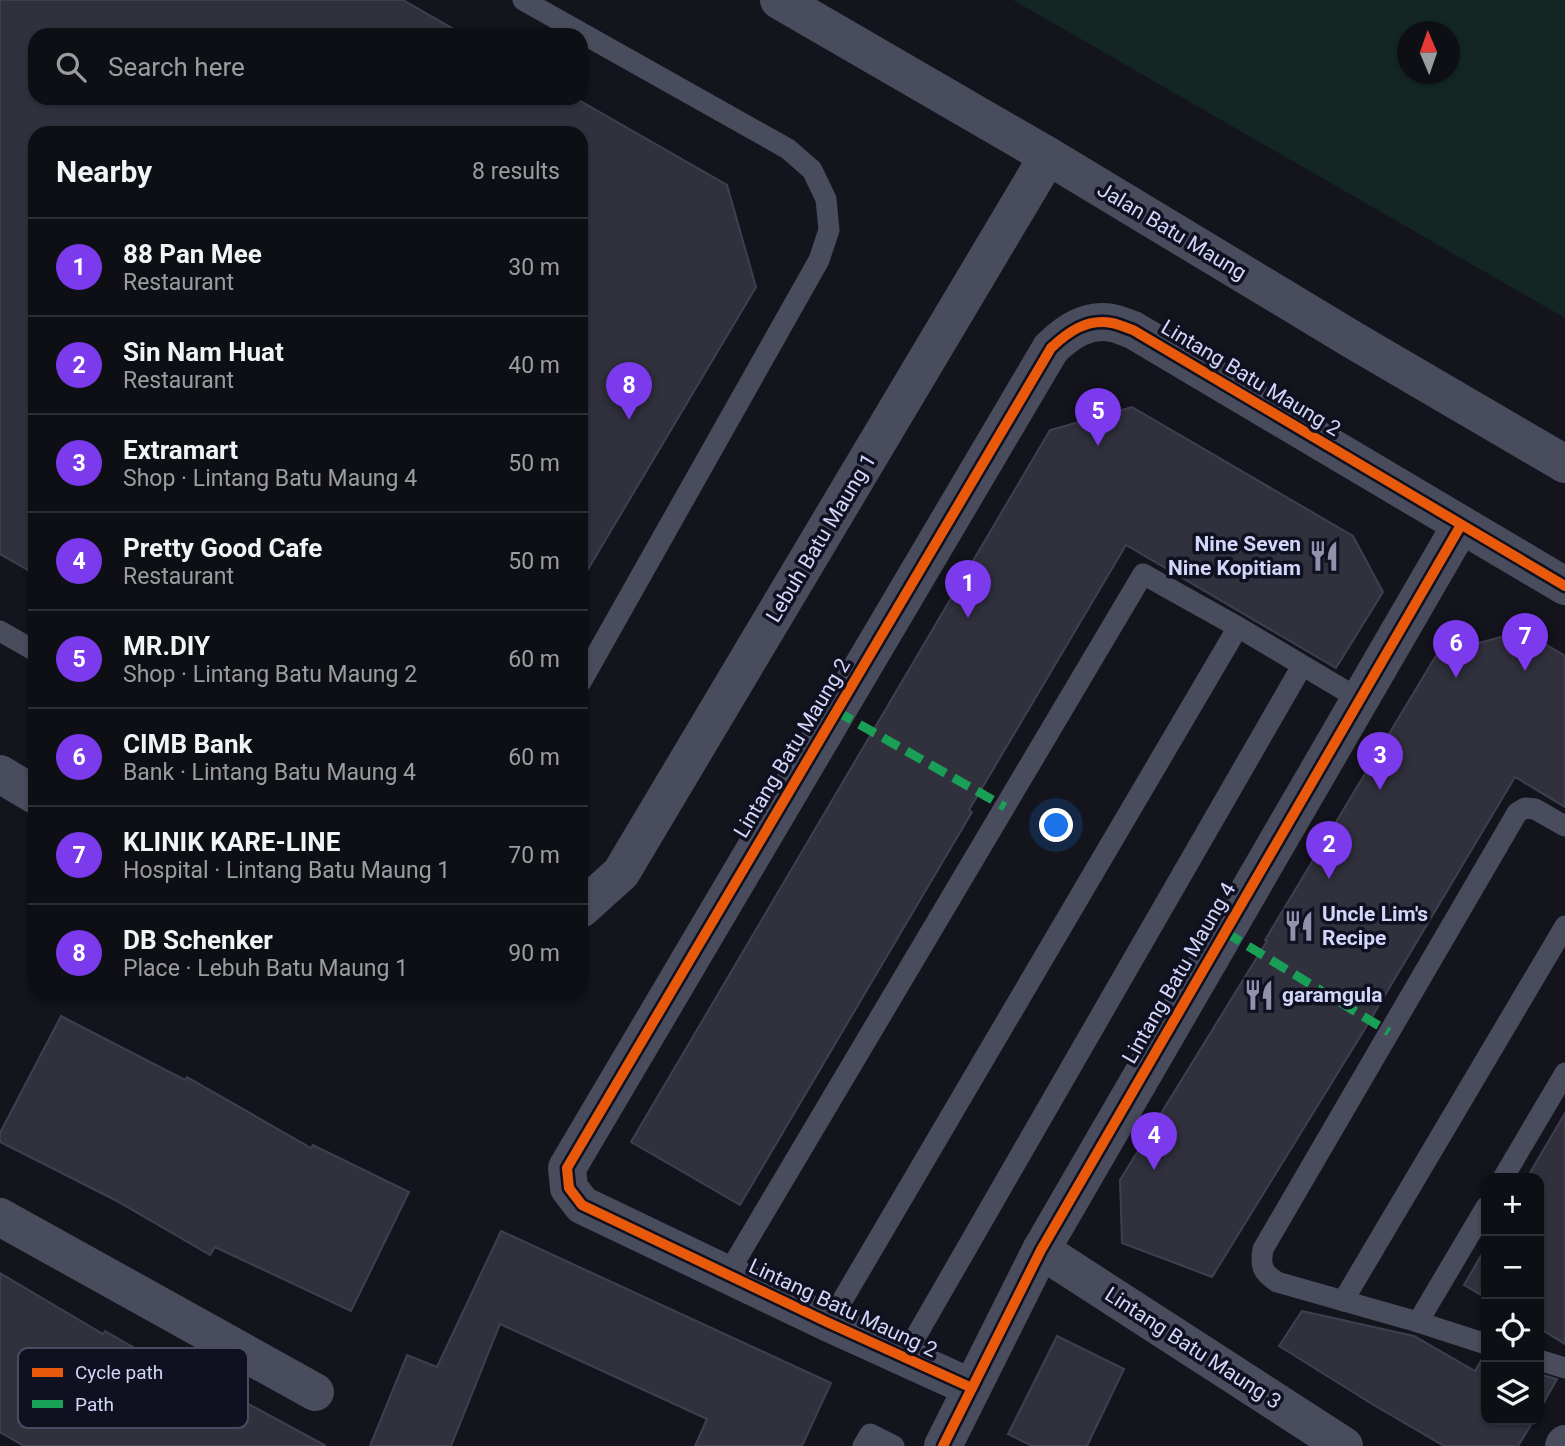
<!DOCTYPE html>
<html lang="en">
<head>
<meta charset="utf-8">
<style>
	:root { --surface:#0e0f15; --page:#17181e; --text:#f1f3f6; --muted:#9b9ca0; --line:#2e2f34; --accent:#7c3aed }
	body { margin:0; font-family:Roboto,sans-serif; background:var(--page); color:var(--text) }
	.controls { position:absolute; right:21px; bottom:21px; display:grid; overflow:hidden; border-radius:14px; box-shadow:0 2px 5px #0004 }
	.controls button { width:63px; height:63px; display:grid; place-items:center; padding:0; border:0; border-bottom:2px solid var(--line); background:var(--surface); color:var(--text); font:35px sans-serif }
	.compass { position:absolute; left:1397px; top:21px; width:63px; height:63px; border-radius:50%; background:var(--surface); box-shadow:0 2px 5px #0004; rotate:358deg }
	.you { position:absolute; left:1057px; top:826px; width:24px; height:24px; margin:-18px; border:5px solid #fff; border-radius:50%; background:#1a73e8; box-shadow:0 0 0 10px #1a73e833 }
	.badge { display:grid; place-items:center; width:46px; height:46px; border-radius:50%; background:var(--accent); color:#fff; font-size:23px; font-weight:700 }
	.pin { position:absolute; translate:-50% -58px; filter:drop-shadow(0 2px 4px #0008) }
	.pin::after { content:''; position:absolute; top:37px; width:24px; height:21px; background:inherit; clip-path:polygon(0 0,100% 0,50% 100%) }
	.list { margin:0; padding:0; list-style:none }
	h2 { display:flex; justify-content:space-between; align-items:center; height:91px; margin:0; padding:0 28px; font-size:30px }
	h2 small { font-size:23px; font-weight:400; color:var(--muted) }
	.list li { display:grid; grid-template-columns:46px 1fr auto; gap:21px; align-items:center; box-sizing:border-box; height:98px; padding:0 28px; border-top:2px solid var(--line) }
	.list b { display:block; font-size:26px; white-space:nowrap }
	.list p { margin:0; font-size:23px; white-space:nowrap; color:var(--muted) }
	.list em { font-size:23px; font-style:normal; color:var(--muted) }
	.icon { flex:none; width:38px; height:38px; fill:none; stroke:currentColor; stroke-width:2; stroke-linecap:round; stroke-linejoin:round }
	.map { position:relative; flex:none; width:1565px; height:1446px; overflow:hidden }
	.search { position:absolute; background:var(--surface); box-shadow:0 2px 5px #0004; left:28px; top:28px; width:560px; height:77px; display:flex; align-items:center; gap:18px; box-sizing:border-box; padding:0 24px; border-radius:21px; color:var(--muted); font-size:26px }
	.panel { position:absolute; background:var(--surface); box-shadow:0 2px 5px #0004; left:28px; top:126px; width:560px; height:875px; border-radius:21px }
	.map>svg:first-child { display:block }
	.green { fill:#132623; fill-rule:evenodd }
	.building { fill:#31313e; stroke:#3e3f4f; stroke-width:2 }
	.lines { fill:none; stroke-linecap:round; stroke-linejoin:round }
	.service { stroke:#494c5c; stroke-width:21 }
	.minor { stroke:#494c5c; stroke-width:38 }
	.tertiary { stroke:#494c5c; stroke-width:38 }
	.quiet { stroke:#1a9f57; stroke-width:9; stroke-dasharray:18 9; stroke-linecap:butt }
	.cycleway-casing { stroke:#0f1020; stroke-width:15 }
	.cycleway { stroke:#e8590c; stroke-width:10 }
	.labels { text-anchor:middle; stroke-width:7; stroke-linejoin:round; paint-order:stroke }
	.street-label { font-size:21px; fill:#d3d6fa; stroke:#0f1020 }
	.poi-label { font-size:21px; font-weight:bold; fill:#d3d6fa; stroke:#0f1020; text-anchor:start }
	.key { fill:#0f1020; stroke:#4a4b61; stroke-width:2 }
	.key-label { font-size:19px; fill:#d3d6fa }
</style>
</head>
<body>
<div class="map">
<svg width="1565" height="1446" viewBox="0 0 1565 1446">
	<rect width="100%" height="100%" fill="#13141c"/>
	<path class="green" d="M1013,0H1565V318ZM1408,32H1450V74H1408Z"/>
	<g class="building">
		<path d="M0,0H403L464,35H35V98H575L727,185L756,287L581,581V133H35V574L0,554Z"/>
		<path d="M1132,407L1353,536L1383,592L1336,668L1126,545L969,810L972,812L740,1205L631,1142L1050,430Z"/>
		<path d="M1523,631L1565,656V807L1515,777L1363,1032L1212,1277L1122,1243L1120,1180L1267,941L1265,940L1437,654Z"/>
		<path d="M61,1016L185,1080L187,1077L311,1148L313,1145L409,1192L351,1311L215,1247L210,1255L115,1200L0,1142V1133Z"/>
		<path d="M1565,1113V1344L1539,1328V1178H1527Z"/>
		<path d="M501,1231L831,1383L802,1446H695L707,1419L500,1324L451,1446H370L407,1355L437,1367Z"/>
		<path d="M1486,1247V1298L1464,1285Z"/>
		<path d="M0,1273L103,1334L105,1331L227,1401L230,1394L326,1446H24L0,1432Z"/>
		<path d="M1302,1311L1414,1336L1475,1371L1483,1357H1486V1420H1534L1518,1446H1444L1372,1404L1279,1346Z"/>
		<path d="M1057,1336L1124,1369L1087,1446H1032L1008,1434Z"/>
		<path d="M1539,1374L1557,1379L1539,1411Z"/>
	</g>
	<g class="lines">
		<g class="service">
			<path d="M523,0L788,149L812,170L826,199L829,230L819,260L581,682"/>
			<path d="M0,631L35,651"/>
			<path d="M1503,1178L1565,1073"/>
			<path d="M1486,1207L1418,1322L1486,1344"/>
			<path d="M727,1275L1143,574L1238,627L1359,699"/>
			<path d="M1343,1301L1565,926"/>
			<path d="M1418,1322L1277,1282C1262,1272 1260,1266 1263,1249L1517,813L1525,808L1535,809L1565,826"/>
			<path d="M829,1323L1238,627"/>
			<path d="M904,1357L1302,666"/>
			<path d="M1539,1360L1565,1368"/>
			<path d="M863,1446L870,1434L894,1446"/>
		</g>
		<g class="minor">
			<path d="M0,774L35,795"/>
			<path d="M581,909L621,873L1048,156"/>
			<path d="M0,1217L315,1392"/>
			<path d="M1041,1250L1344,1446"/>
			<path d="M972,1388L829,1323L582,1205L569,1188L567,1168L1051,348C1068,332 1087,318 1112,323C1119,324 1126,328 1133,330L1565,586"/>
			<path d="M943,1446L1041,1250L1461,525"/>
			<path d="M1564,1446L1565,1444"/>
		</g>
		<path class="tertiary" d="M779,0L1048,156L1353,340L1565,464"/>
		<g class="quiet">
			<path d="M836,711L1005,807"/>
			<path d="M1225,932L1389,1032"/>
		</g>
		<defs>
			<g id="cycleway">
				<path d="M972,1388L829,1323L582,1205L569,1188L567,1168L1051,348C1068,332 1087,318 1112,323C1119,324 1126,328 1133,330L1565,586"/>
				<path d="M943,1446L1041,1250L1461,525"/>
			</g>
		</defs>
		<use href="#cycleway" class="cycleway-casing"/>
		<use href="#cycleway" class="cycleway"/>
	</g>
	<defs>
		<symbol id="restaurant-bare" viewBox="-9 -9 18 18"><path d="M-5-6h1v4h1v-4h1v4h1v-4h1v5L-1.5 .5V6h-2V.5L-5-1ZM5-6V6H3V1.5H1.5Q1.5-4 5-6Z" fill="#9092ac" stroke="#0f1020" stroke-width="2.5" paint-order="stroke"/></symbol>
	</defs>
	<g fill-rule="evenodd">
		<use href="#restaurant-bare" x="1302" y="534" width="44" height="44"/>
		<use href="#restaurant-bare" x="1277" y="904" width="44" height="44"/>
		<use href="#restaurant-bare" x="1237" y="973" width="44" height="44"/>
	</g>
	<g class="labels">
		<g class="street-label">
			<text transform="translate(1172 231) rotate(31)" y="7">Jalan Batu Maung</text>
			<text transform="translate(1251 378) rotate(31)" y="7">Lintang Batu Maung 2</text>
			<text transform="translate(821 538) rotate(-59)" y="7">Lebuh Batu Maung 1</text>
			<text transform="translate(792 748) rotate(-59)" y="7">Lintang Batu Maung 2</text>
			<text transform="translate(1179 973) rotate(-60)" y="7">Lintang Batu Maung 4</text>
			<text transform="translate(843 1308) rotate(25)" y="7">Lintang Batu Maung 2</text>
			<text transform="translate(1193 1348) rotate(33)" y="7">Lintang Batu Maung 3</text>
		</g>
		<g class="poi-label">
			<text x="1301" y="551" text-anchor="end">Nine Seven<tspan x="1301" dy="24">Nine Kopitiam</tspan></text>
			<text x="1322" y="921">Uncle Lim's<tspan x="1322" dy="24">Recipe</tspan></text>
			<text x="1282" y="1002">garamgula</text>
		</g>
	</g>
	<rect x="18" y="1348" width="230" height="80" rx="10" class="key"/>
	<rect x="32" y="1368" width="31" height="9" fill="#e8590c"/>
	<rect x="32" y="1400" width="31" height="8" fill="#1a9f57"/>
	<g class="key-label">
		<text x="75" y="1379">Cycle path</text>
		<text x="75" y="1411">Path</text>
	</g>
</svg>
<div class="controls">
<button>+</button>
<button>−</button>
<button><svg class="icon" aria-label="locate" viewBox="0 0 24 24"><circle cx="12" cy="12" r="6"/><path d="M12 2v4M12 18v4M2 12h4M18 12h4"/></svg></button>
<button><svg class="icon" aria-label="layers" viewBox="0 0 24 24"><path d="M12 4l9 5-9 5-9-5zM3 14l9 5 9-5"/></svg></button>
</div>
<svg class="compass" viewBox="-18 -18 36 36"><path d="M0-13l5 13h-10z" fill="#e53935"/><path d="M0 13l5-13h-10z" fill="#9b9ca0"/></svg>
<div class="you"></div>
<div class="pin badge" style="left:968px;top:618px">1</div>
<div class="pin badge" style="left:1329px;top:879px">2</div>
<div class="pin badge" style="left:1380px;top:790px">3</div>
<div class="pin badge" style="left:1154px;top:1170px">4</div>
<div class="pin badge" style="left:1098px;top:446px">5</div>
<div class="pin badge" style="left:1456px;top:678px">6</div>
<div class="pin badge" style="left:1525px;top:671px">7</div>
<div class="pin badge" style="left:629px;top:420px">8</div>
<div class="search"><svg class="icon" aria-label="search" viewBox="0 0 24 24"><circle cx="10" cy="10" r="6"/><path d="M15 15l6 6"/></svg>Search here</div>
<section class="panel">
<h2>Nearby<small>8 results</small></h2>
<ul class="list">
<li><span class="badge">1</span><div><b>88 Pan Mee</b><p>Restaurant</p></div><em>30 m</em></li>
<li><span class="badge">2</span><div><b>Sin Nam Huat</b><p>Restaurant</p></div><em>40 m</em></li>
<li><span class="badge">3</span><div><b>Extramart</b><p>Shop · Lintang Batu Maung 4</p></div><em>50 m</em></li>
<li><span class="badge">4</span><div><b>Pretty Good Cafe</b><p>Restaurant</p></div><em>50 m</em></li>
<li><span class="badge">5</span><div><b>MR.DIY</b><p>Shop · Lintang Batu Maung 2</p></div><em>60 m</em></li>
<li><span class="badge">6</span><div><b>CIMB Bank</b><p>Bank · Lintang Batu Maung 4</p></div><em>60 m</em></li>
<li><span class="badge">7</span><div><b>KLINIK KARE-LINE</b><p>Hospital · Lintang Batu Maung 1</p></div><em>70 m</em></li>
<li><span class="badge">8</span><div><b>DB Schenker</b><p>Place · Lebuh Batu Maung 1</p></div><em>90 m</em></li>
</ul>
</section>
</div>
</body>
</html>
